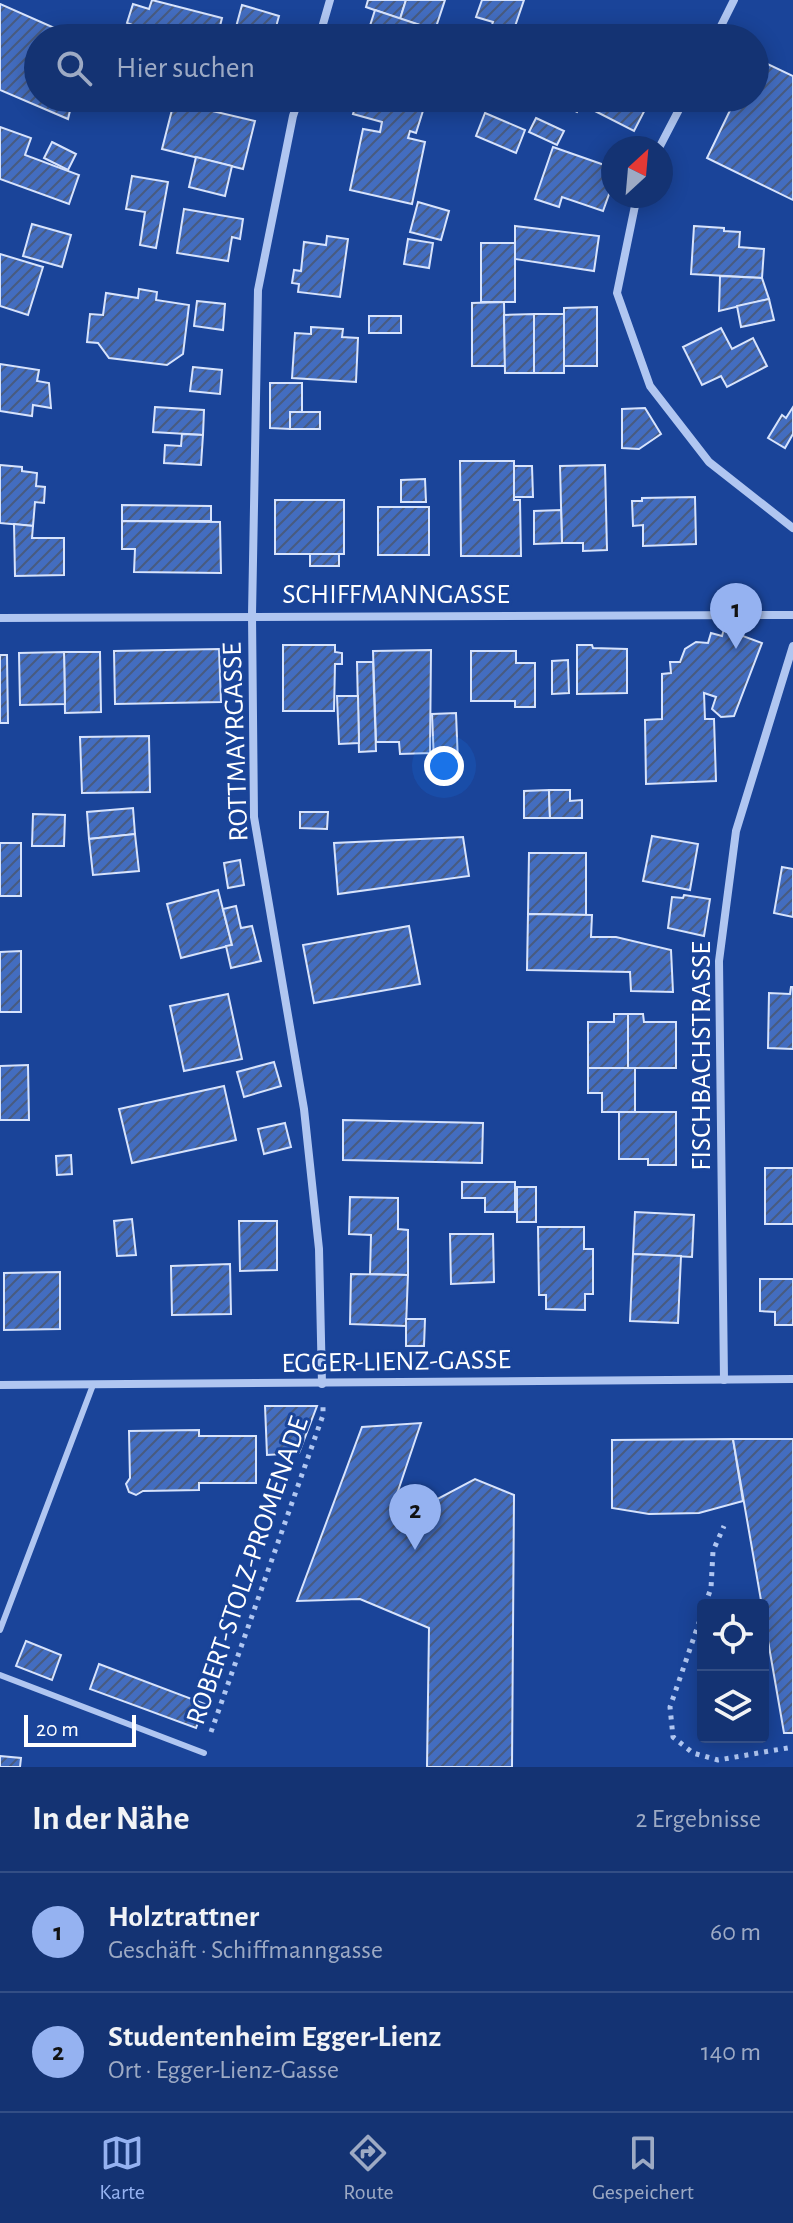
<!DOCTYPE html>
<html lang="de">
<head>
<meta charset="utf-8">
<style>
	:root { --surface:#143373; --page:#213f7b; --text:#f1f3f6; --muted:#9daac4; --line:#334e85; --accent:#95b2f1 }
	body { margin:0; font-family:"Alegreya Sans",sans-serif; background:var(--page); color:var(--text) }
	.controls { position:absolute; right:24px; bottom:24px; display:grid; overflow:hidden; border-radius:8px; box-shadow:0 4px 20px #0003 }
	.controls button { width:72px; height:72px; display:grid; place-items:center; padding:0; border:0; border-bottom:2px solid var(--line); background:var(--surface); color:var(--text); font:40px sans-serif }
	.compass { position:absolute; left:601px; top:136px; width:72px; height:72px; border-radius:50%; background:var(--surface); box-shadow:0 4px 20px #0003; rotate:26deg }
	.scale { position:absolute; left:24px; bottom:20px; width:112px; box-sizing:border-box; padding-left:8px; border:4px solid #fff; border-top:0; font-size:22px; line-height:28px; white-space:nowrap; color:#fff; -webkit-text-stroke:6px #1a4499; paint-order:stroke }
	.you { position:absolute; left:444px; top:766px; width:28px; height:28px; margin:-20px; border:6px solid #fff; border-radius:50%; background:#1a73e8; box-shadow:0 0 0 12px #1a73e833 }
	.badge { display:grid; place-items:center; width:52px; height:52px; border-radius:50%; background:var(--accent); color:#111; font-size:26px; font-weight:700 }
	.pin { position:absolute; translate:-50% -66px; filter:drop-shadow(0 2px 4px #0008) }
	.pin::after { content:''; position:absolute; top:42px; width:28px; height:24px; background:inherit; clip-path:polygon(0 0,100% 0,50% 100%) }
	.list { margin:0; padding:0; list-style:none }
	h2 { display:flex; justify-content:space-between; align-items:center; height:104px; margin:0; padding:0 32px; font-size:34px }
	h2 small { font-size:26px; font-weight:400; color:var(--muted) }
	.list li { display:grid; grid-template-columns:52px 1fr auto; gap:24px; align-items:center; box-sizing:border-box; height:120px; padding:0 32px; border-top:2px solid var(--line) }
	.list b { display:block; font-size:30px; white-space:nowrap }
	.list p { margin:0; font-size:26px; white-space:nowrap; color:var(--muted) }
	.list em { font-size:26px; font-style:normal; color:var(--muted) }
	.icon { flex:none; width:44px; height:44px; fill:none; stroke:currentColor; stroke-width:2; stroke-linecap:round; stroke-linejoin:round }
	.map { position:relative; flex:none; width:793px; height:1767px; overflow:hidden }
	.search { position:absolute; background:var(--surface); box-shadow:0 4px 20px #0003; left:24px; right:24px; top:24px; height:88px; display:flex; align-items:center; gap:20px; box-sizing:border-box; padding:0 28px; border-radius:44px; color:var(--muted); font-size:30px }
	.sheet { height:344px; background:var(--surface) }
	nav { display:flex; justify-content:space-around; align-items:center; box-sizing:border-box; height:112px; border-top:2px solid var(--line); background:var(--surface); font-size:22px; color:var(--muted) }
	nav a { display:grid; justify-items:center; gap:4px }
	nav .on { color:var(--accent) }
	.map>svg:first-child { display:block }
	.building { fill:url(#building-hatch); stroke:#d7e3fc; stroke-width:2 }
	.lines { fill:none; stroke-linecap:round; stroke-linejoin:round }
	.path { stroke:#b0c6f1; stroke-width:5; stroke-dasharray:4 6; stroke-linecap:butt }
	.lane { stroke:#b0c6f1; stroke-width:6 }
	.street { stroke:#b0c6f1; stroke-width:8 }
	.labels { text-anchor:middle; stroke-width:6; stroke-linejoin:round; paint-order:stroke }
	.street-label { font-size:28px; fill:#fff; stroke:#1a4499 }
</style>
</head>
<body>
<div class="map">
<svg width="793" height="1767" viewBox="0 0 793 1767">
	<defs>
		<pattern id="building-hatch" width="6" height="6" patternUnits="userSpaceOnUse" patternTransform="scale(2)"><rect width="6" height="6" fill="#436dc0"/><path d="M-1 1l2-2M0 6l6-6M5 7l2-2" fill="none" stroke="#485b80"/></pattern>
	</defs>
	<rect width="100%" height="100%" fill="#1a4499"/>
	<g class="building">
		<path d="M152,0L222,18L217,38H168L127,23L133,4L149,9Z"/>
		<path d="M368,0H406L400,19L366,7Z"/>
		<path d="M406,0H445L435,30L400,19Z"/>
		<path d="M482,0H524L511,38H487L493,22L476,17Z"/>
		<path d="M0,4L77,38H38V98H73L68,119L0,90Z"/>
		<path d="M242,5L279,16L274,34L281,35L280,38H233Z"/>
		<path d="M375,10L435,30L433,38H385L368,32Z"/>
		<path d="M755,58L793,76V200L707,158L736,98H755Z"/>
		<path d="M358,98H427L416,133L410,131L408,138L425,142L412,204L350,190L363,129L380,132L382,122L353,114Z"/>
		<path d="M549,98H584L577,112Z"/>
		<path d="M597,98H651L634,131L591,109Z"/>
		<path d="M174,102L255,121L243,169L162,149Z"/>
		<path d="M485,113L525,130L516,153L476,136Z"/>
		<path d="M536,118L564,131L557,145L529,132Z"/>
		<path d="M0,127L31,138L25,155L79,175L69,204L0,179Z"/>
		<path d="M52,142L76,154L68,170L44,158Z"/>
		<path d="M553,147L613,168V183L603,211L562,197L559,207L535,199Z"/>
		<path d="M196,157L232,166L225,196L189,187Z"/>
		<path d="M132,176L168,182L156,248L140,245L145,212L126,209Z"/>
		<path d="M418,202L449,211L441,240L410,232Z"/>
		<path d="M184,209L243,219L240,239L232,237L228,261L177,253Z"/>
		<path d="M32,224L71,235L62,267L23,256Z"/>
		<path d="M515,226L599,236L594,271L515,259Z"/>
		<path d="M694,226L724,228V231L740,232L739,247L764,249L762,278L691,274Z"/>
		<path d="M327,236L348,239L340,297L298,292L299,284L292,283L294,270L301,271L304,242L326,245Z"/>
		<path d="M408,239L433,243L429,268L404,264Z"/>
		<rect x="481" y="243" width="34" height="59"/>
		<path d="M0,254L43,267L28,315L0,306Z"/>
		<path d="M720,276L762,278L769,299L719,311Z"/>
		<path d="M139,289L157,292L156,300L189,305L183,354L167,365L109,358L98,343L87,342L90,314L103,315L106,293L138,298Z"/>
		<path d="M769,299L774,320L741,327L737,306Z"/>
		<path d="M197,301L225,304L223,330L194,326Z"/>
		<path d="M504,302L505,366H472V303Z"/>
		<path d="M597,307V366H564V308Z"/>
		<rect x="534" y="314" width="30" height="59"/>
		<path d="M534,314V373H505L504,315Z"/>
		<rect x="369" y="316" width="32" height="17"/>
		<path d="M311,327L343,329L342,337L358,338L356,382L292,378L295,333L311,334Z"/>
		<path d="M721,328L732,349L753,338L767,366L727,387L721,376L702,385L683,347Z"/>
		<path d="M0,364L39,370L37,381L49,383L51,408L33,405L32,416L0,411Z"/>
		<path d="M193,367L222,370L220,394L190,391Z"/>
		<path d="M270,383H302V412H290V429L270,428Z"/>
		<path d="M155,407L204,410L203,435L153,432Z"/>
		<path d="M793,407V434L785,448L768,438L782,415L786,418Z"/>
		<path d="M645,408L661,434L639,449L622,448V409Z"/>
		<rect x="290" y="412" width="30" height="17"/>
		<path d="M182,434L203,435L201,465L164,463L165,445L181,446Z"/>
		<path d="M460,461H514V500H520L521,556H461Z"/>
		<path d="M0,465L22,467V471L37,473L36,486L45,487L44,503L35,502L33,526L0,523Z"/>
		<path d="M605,465L607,550L583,551V543H562L560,466Z"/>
		<path d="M514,466H532L533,497H514Z"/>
		<path d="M425,479L426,502H401V480Z"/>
		<path d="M695,497L696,544L643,546V525L633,526L632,501H642V498Z"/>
		<rect x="275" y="500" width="69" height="54"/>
		<path d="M122,505L211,506V521H122Z"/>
		<rect x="378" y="507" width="51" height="48"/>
		<path d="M561,510L562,543L534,544V511Z"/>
		<path d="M122,521L220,522L221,573L134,572L135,549H122Z"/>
		<path d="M14,524L33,526L32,538H64V575L15,576Z"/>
		<rect x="310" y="554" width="29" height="12"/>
		<path d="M724,629L762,643L734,716L721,717L712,709L716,697L704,693L705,719H714L716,781L646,784L645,720L662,719V674L671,673L670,662H680L685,649L696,642L708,643L711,633L722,636Z"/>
		<path d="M283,645H335V652L342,653V664H335L334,711H283Z"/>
		<path d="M577,645H592L593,648L627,649V693L577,694Z"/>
		<path d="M219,649L221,702L115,704L114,651Z"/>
		<path d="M431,650L430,753L400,754L399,742H376L373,651Z"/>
		<path d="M471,651H516V663H535V707H515V701H471Z"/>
		<path d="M64,652H100L101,712L65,713Z"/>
		<path d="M64,652L65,704L20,705L19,653Z"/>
		<path d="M0,655H7L8,723H0Z"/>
		<path d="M568,660L569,693L552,694V661Z"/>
		<path d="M357,662H373L376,751L359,752Z"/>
		<path d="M337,696H358L359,743L339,744Z"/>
		<path d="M456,713L458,762H434L432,714Z"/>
		<path d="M149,736L150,792L82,793L80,737Z"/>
		<path d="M549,790L550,818H524V791Z"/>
		<path d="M549,790H570V801L582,800V818H550Z"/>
		<path d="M133,808L135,834L89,839L87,812Z"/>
		<path d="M300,812H328L327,829L300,828Z"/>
		<path d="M33,814L65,815L64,846H32Z"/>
		<path d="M135,834L139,871L93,875L89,839Z"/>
		<path d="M652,836L698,844L690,890L643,881Z"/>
		<path d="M463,837L469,876L338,894L334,843Z"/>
		<rect x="0" y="843" width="21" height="53"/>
		<path d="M529,853H586V915L528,914Z"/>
		<path d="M240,860L244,885L228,888L224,863Z"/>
		<path d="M782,867L793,869V917L774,913Z"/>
		<path d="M218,890L232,945L181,958L167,904Z"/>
		<path d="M684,895L710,899L704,936L668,928L672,897L683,898Z"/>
		<path d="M236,906L241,928L252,926L261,961L231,968L226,946L232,945L223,909Z"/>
		<path d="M528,914L592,915L591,937H616L671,950L673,992L631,991L630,972L527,970Z"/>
		<path d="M409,926L420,984L314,1003L303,945Z"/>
		<path d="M21,951V1012H0V952Z"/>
		<path d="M791,987H793V1049L768,1048L769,993L790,994Z"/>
		<path d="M228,994L242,1059L184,1071L170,1006Z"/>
		<path d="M614,1014H628V1068H588V1022H614Z"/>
		<path d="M628,1014H643L644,1022H676V1068H628Z"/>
		<path d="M274,1062L281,1086L244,1097L237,1072Z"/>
		<path d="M28,1065L29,1120H0V1066Z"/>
		<path d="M588,1068H635V1112H602V1093H588Z"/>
		<path d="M224,1086L236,1140L132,1163L119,1109Z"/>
		<path d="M619,1112H676V1165H648V1159H619Z"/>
		<path d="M343,1120L483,1123L482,1163L343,1160Z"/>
		<path d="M285,1123L291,1147L264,1154L258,1129Z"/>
		<path d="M71,1155L72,1174L57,1175L56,1156Z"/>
		<rect x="765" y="1168" width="28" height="56"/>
		<path d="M462,1182H515V1212H485V1198H462Z"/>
		<rect x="517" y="1187" width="19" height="35"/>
		<path d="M350,1197L398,1198V1229L408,1230V1275L370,1274L371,1235L349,1234Z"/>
		<path d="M635,1212L694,1215L692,1257L633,1254Z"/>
		<path d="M132,1219L136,1255L117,1256L114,1221Z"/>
		<path d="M239,1221H277V1270L240,1271Z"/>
		<path d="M538,1227H584V1249H593V1294H585V1310L546,1309V1295H539Z"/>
		<path d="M450,1234H493L494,1282L451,1284Z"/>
		<path d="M633,1254L681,1256L678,1323L630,1321Z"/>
		<path d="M230,1264L231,1314L172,1315L171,1266Z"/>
		<path d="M60,1272V1329L4,1330V1273Z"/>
		<path d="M351,1274L408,1275L406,1326L350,1324Z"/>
		<path d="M760,1279H793V1325H775V1312L760,1311Z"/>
		<path d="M406,1319H425L424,1346H406Z"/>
		<path d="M265,1406H317L299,1453L267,1455Z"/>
		<path d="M421,1423L398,1491L432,1502L475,1479L514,1495L512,1767H427L429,1628L360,1599L297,1601L362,1427Z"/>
		<path d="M199,1430V1436H256V1483H199V1490L143,1491L136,1495L129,1492L126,1484L130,1478L129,1431Z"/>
		<path d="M733,1439L743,1501L699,1513L649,1514L612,1508V1440Z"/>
		<path d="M733,1439H793V1733H784Z"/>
		<path d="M26,1641L61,1655L52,1680L16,1666Z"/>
		<path d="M99,1664L205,1704L196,1728L90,1689Z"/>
		<path d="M0,1756L21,1758L20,1767H0Z"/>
	</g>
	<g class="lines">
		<g class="path">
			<path d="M705,1605L711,1588L713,1551L724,1526"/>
			<path d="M703,1611L670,1707L673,1737L693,1753L718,1760L793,1747"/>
			<path d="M211,1732L323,1415V1405"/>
		</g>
		<g class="lane">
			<path d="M0,1630L93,1385"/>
			<path d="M0,1675L204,1753"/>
		</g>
		<g class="street">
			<path d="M319,38L330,0"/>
			<path d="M715,38L734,0"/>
			<path d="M299,98L293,116L258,290L252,615L254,817L304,1109L319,1249L322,1384"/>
			<path d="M659,148L685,98"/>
			<path d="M637,196L617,293L650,386L709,462L793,528"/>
			<path d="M0,618L793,615"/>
			<path d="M724,1380L719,961L736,831L793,646"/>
			<path d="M0,1385L793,1379"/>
		</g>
	</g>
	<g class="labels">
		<g class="street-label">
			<text x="396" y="603">SCHIFFMANNGASSE</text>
			<text transform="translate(234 742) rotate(-92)" y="10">ROTTMAYRGASSE</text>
			<text transform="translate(700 1056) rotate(-90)" y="10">FISCHBACHSTRASSE</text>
			<text transform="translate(396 1360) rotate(-1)" y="10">EGGER-LIENZ-GASSE</text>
			<text transform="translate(246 1570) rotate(-71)" y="10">ROBERT-STOLZ-PROMENADE</text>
		</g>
	</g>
</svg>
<div class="controls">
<button><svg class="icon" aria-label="locate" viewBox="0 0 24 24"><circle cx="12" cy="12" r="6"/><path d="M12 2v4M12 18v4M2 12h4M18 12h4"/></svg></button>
<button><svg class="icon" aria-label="layers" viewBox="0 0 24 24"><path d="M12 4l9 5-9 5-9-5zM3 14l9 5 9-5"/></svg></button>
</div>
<svg class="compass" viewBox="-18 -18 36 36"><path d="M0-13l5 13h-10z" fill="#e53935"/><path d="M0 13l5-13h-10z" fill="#9daac4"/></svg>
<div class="scale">20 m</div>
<div class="you"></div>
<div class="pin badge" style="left:736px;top:649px">1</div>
<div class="pin badge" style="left:415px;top:1550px">2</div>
<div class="search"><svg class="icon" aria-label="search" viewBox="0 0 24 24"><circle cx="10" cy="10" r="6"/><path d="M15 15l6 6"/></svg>Hier suchen</div>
</div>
<section class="sheet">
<h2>In der Nähe<small>2 Ergebnisse</small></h2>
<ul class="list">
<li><span class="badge">1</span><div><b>Holztrattner</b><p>Geschäft · Schiffmanngasse</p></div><em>60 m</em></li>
<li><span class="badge">2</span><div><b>Studentenheim Egger-Lienz</b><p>Ort · Egger-Lienz-Gasse</p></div><em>140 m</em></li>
</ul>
</section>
<nav>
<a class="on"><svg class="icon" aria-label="map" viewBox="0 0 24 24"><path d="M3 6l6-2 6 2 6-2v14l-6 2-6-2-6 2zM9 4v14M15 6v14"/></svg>Karte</a>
<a><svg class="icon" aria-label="directions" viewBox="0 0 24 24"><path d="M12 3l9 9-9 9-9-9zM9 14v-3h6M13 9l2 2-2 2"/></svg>Route</a>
<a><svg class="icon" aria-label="saved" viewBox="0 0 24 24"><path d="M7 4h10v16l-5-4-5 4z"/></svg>Gespeichert</a>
</nav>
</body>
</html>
